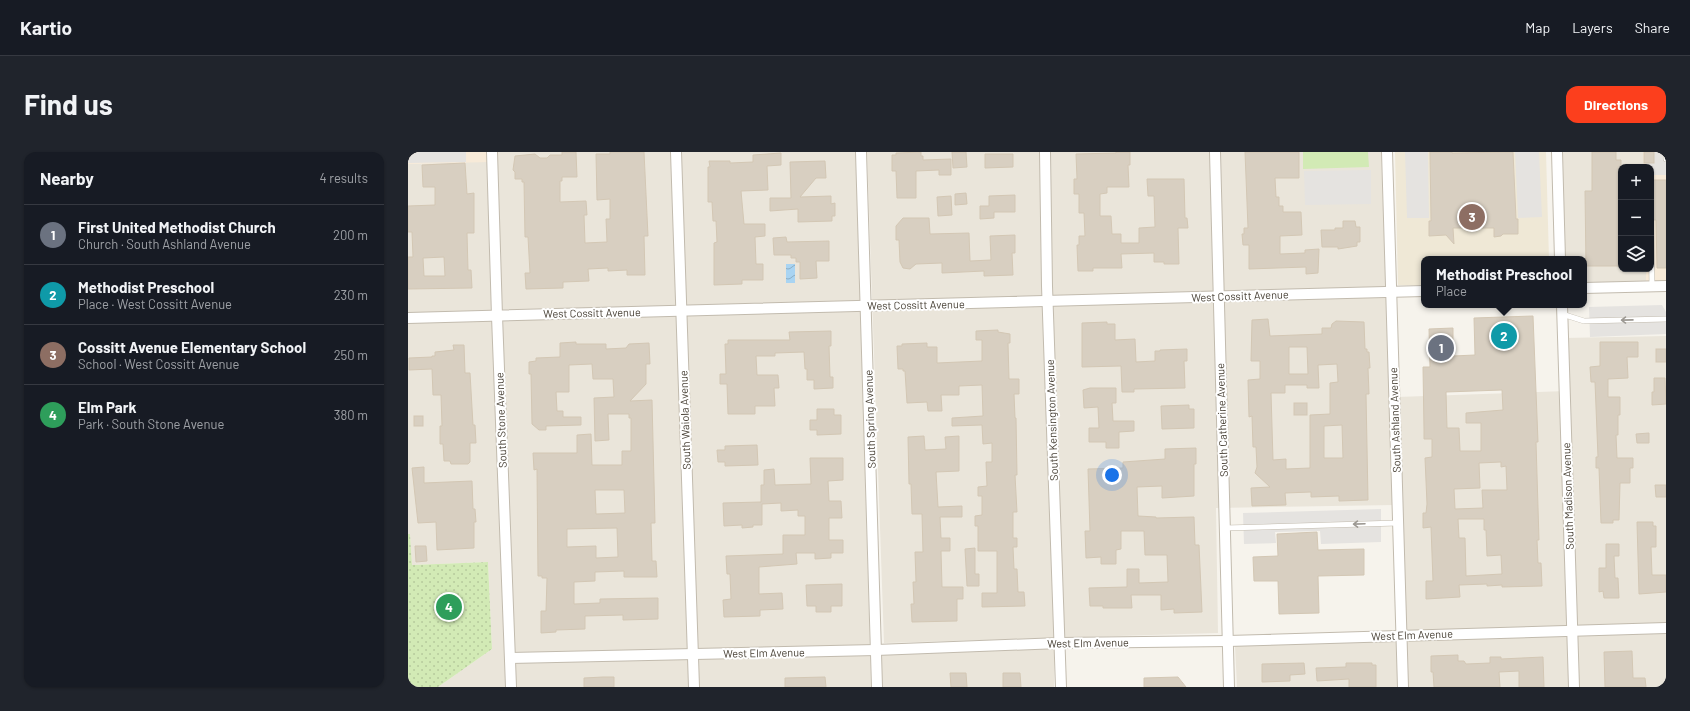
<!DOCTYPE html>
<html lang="en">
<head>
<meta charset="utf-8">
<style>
	:root { --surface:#171b24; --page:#20242c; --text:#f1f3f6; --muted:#9ea1a6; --line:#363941; --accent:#fc3f1d }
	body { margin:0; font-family:Barlow,sans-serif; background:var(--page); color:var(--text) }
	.controls { position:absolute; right:12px; top:12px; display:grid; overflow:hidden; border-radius:8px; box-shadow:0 1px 3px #0004 }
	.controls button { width:36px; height:36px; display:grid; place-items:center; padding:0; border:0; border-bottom:1px solid var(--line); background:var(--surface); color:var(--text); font:20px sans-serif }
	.you { position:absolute; left:704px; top:323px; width:14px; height:14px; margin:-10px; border:3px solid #fff; border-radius:50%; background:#1a73e8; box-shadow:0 0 0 6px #1a73e833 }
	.badge { display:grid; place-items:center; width:26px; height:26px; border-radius:50%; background:var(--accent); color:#fff; font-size:13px; font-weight:700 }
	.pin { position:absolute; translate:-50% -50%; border:2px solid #fff; box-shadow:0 1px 4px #0006 }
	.popup { position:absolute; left:1013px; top:104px; width:166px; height:52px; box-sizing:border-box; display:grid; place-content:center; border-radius:8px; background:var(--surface); filter:drop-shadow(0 1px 3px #0005); font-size:13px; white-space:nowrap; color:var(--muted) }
	.popup b { font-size:15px; color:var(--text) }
	.popup::after { content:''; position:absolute; left:50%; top:100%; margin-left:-8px; border:8px solid transparent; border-top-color:var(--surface) }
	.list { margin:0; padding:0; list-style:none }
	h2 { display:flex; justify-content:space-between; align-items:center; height:52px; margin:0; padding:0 16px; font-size:17px }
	h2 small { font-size:13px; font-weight:400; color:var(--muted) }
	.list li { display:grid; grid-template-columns:26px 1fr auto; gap:12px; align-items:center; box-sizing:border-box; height:60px; padding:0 16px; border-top:1px solid var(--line) }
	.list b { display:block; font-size:15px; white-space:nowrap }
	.list p { margin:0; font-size:13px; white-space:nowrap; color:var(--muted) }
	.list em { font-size:13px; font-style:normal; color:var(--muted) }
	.icon { flex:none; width:22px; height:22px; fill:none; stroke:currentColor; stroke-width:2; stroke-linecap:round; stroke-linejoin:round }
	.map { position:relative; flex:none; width:1258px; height:535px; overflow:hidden; border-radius:12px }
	header { display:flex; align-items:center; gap:24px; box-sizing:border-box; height:56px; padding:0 20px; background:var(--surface); border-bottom:1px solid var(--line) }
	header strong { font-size:19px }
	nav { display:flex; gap:22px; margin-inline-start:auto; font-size:14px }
	.intro { display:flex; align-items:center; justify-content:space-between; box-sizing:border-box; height:96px; padding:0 24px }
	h1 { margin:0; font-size:28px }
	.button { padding:10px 18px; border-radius:12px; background:var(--accent); color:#fff; font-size:14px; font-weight:700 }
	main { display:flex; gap:24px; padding:0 24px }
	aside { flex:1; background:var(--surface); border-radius:12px; box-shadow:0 1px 3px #0004 }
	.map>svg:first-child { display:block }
	.residential { fill:#eae5da }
	.commercial { fill:#f7ead8 }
	.education { fill:#efe8d6 }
	.green { fill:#d2eab5 }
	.park { fill:url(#park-dots) }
	.parking { fill:#e5e3e0 }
	.water { fill:url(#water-waves) }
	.building { fill:#d8cfc1; stroke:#d3c7b4; fill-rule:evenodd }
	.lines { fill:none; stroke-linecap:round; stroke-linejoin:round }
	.lane-casing { stroke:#c2bbae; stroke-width:6 }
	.street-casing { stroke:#c2bbae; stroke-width:12 }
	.lane { stroke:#fff; stroke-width:5 }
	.street { stroke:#fff; stroke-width:10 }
	.oneway { stroke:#9c9892 }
	.labels { text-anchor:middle; stroke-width:4; stroke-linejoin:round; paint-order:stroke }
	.street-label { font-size:11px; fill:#4b4439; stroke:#fff }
</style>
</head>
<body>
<header>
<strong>Kartio</strong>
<nav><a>Map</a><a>Layers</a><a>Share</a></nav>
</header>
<div class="intro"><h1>Find us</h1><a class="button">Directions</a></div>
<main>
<aside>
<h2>Nearby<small>4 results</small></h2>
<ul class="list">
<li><span class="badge" style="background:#6b7280">1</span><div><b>First United Methodist Church</b><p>Church · South Ashland Avenue</p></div><em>200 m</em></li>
<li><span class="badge" style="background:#0f9aa8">2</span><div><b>Methodist Preschool</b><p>Place · West Cossitt Avenue</p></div><em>230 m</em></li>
<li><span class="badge" style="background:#8d6e63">3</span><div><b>Cossitt Avenue Elementary School</b><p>School · West Cossitt Avenue</p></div><em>250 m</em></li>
<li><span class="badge" style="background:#2e9e5b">4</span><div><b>Elm Park</b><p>Park · South Stone Avenue</p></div><em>380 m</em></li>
</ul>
</aside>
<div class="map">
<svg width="1258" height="535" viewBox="0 0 1258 535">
	<defs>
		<pattern id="park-dots" width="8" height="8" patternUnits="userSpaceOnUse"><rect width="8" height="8" fill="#d2eab5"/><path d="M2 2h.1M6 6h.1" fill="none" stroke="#b6ca9c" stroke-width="1.8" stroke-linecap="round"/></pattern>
		<pattern id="water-waves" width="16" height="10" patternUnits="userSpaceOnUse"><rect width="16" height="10" fill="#a9d4f2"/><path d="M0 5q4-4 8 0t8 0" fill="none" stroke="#8caec5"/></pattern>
	</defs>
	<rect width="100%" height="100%" fill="#f6f3ec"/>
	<g class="residential">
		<path d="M88,0H448L463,535H30L84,497L80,410L4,413L2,382H0V12L88,9Z"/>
		<path d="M459,0H973L986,353L808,356L810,481L476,491Z"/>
		<path d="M1152,0H1235L1236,15H1213V117H1238V130L1176,133V107H1155Z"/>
		<path d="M1258,184V535H829L827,494L999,487L989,245L1158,239L1156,186Z"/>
		<path d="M646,496V535H474L472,501Z"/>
	</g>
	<g class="commercial">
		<path d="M0,0H82V10L0,12Z"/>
		<path d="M1235,0H1258V130H1238V117H1243V15H1236Z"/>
	</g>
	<path class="education" d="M987,0H1138L1141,107H1016V133H990Z"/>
	<path class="green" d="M895,0H960L961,15L895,17Z"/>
	<path class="park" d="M0,382H2L4,413L80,410L84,497L30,535H0Z"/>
	<g class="parking">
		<path d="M0,0H58V10L0,11Z"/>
		<path d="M997,0H1020L1021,66H999Z"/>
		<path d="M1107,0H1131L1134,65L1110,66Z"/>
		<path d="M1237,0H1258V23H1243V15H1238Z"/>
		<path d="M963,18V52L897,53L896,19Z"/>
		<path d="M1254,153L1258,160V182L1182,185L1181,155Z"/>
		<path d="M973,357V390L913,392L912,379L867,380L868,391L836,392L835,361Z"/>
	</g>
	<rect class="water" x="378" y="112" width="9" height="19"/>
	<g class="building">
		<path d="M154,0H168L169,25H154V29H152V50L178,49L179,63H176L177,91L199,90L198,67H202V47L189,48L188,2H202V0H236L240,84H236L237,123H219V118L200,119V116L180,117L181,129L155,130V136L118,137L117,121H122L120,85H117L116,30H114V27H107V20L105,18L107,4L127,2L132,6H139L142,3H154Z"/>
		<path d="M513,0V4H515V8L543,7V23H531V18L508,19V46H489L488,19H484V3H488V1Z"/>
		<path d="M544,0H558L559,15L545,16Z"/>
		<path d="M708,0H722V13H720L721,35H699V41L692,42V64H703L704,82H713V91H731V76L747,75L746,44H740L739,27H776L777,66H779L780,76H770L771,112H756V110H746V101L713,102L714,116H685V119H670L669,93H671V84H677L676,61H671V42H666V27H669L668,2L708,1Z"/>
		<path d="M837,0H891V26H867L868,45H871V54H875V60H893L894,83L872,84V102L897,101V98L911,97L910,121L898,122V115L841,117V93H835L834,82H836V76H840Z"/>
		<path d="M1022,0H1044V1L1105,0L1108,67H1110V82H1095L1093,84L1086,85V76H1045L1046,92L1038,83L1021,84V69H1023Z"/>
		<path d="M1184,0H1208V8H1213V114H1178L1177,39H1184Z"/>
		<rect x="1236" y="0" width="10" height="11"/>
		<path d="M373,1V13L359,14L360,38L333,39L336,72H357V84L347,85L348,112H355V128H334V132L306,133V91L309,90L308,69H305L304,50H300V15H302L301,9H322V11L345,10V3Z"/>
		<path d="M577,2H605V15L577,16Z"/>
		<path d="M417,9L418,26H408L392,45L423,44V52L427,51V64H424V69L390,70V57L362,59V46H383L382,10Z"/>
		<path d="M57,11L59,42L66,41V81H59L60,118H63L64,136L0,137V105H5L4,80H0V54L27,53V35H15L14,13ZM36,105L37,124H16L15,106Z"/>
		<path d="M1243,28H1258V116H1249L1248,68H1243Z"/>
		<path d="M558,41L559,52L547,53V42Z"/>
		<path d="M607,43V60H586V66L572,67V54H581V44Z"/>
		<path d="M543,44L544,63L530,64L529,45Z"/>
		<path d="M495,66H521L522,82L561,81L562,109L583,108L582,84L607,83V101H604L605,123L576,124V119L534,121V111L508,112L502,117L495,116L492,110L491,88H488V74Z"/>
		<path d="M935,69H947L948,75H952V90H949V94L930,97V95H914L913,78H927V76H935Z"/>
		<path d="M378,85L379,90L421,89V109H408L409,126L392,127V110H388V106H383V103H366L365,86Z"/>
		<path d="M1125,164L1130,290H1128L1131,388H1129L1130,411H1133L1134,434L1094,435V433L1079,434V432L1051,433L1052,445L1018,447V429H1025L1023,375L1015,376V361H1018L1019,352L1017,306L1024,305V287H1016V277L1015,215H1022L1021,177L1045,176V204L1067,203L1066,166ZM1094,238L1095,258L1058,261V271H1073V299H1052L1051,276H1039L1038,240ZM1093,310V315L1098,314L1099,338H1074L1075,356L1047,357L1046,337L1072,336L1071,311ZM1050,367H1076V378H1078L1079,404L1093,403L1094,422L1058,424L1057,386H1051Z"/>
		<path d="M860,167L862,184L914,182V176H923L924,172L928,169L956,170L957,197H959V200H961L962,216H960L961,242H958L960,348L931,349V344L903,345V340L877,341L878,353L844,354L843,336L862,335L847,321L849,315L848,295H845L844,264L841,265L840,228L852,227V209H843L844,168ZM881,195H899L900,222H881ZM929,212L930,230L922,231V262L902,263V316L878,317V307L865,308L863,241H877V233H899V236H911L910,213ZM934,273L935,306H916V274Z"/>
		<path d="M699,170V172H707V188L727,187L728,210L747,209V199H752V198L779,197V209H776L777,236L726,237V240H714L713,214L674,215V171Z"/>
		<path d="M590,178V180L602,182V191H600L601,227H611V242H606L607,266H608L609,323H607L609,360H605V386H609V395H605L606,417H609L610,440H616L617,454L574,455V441H589V399H570V374H567V364L574,363V344H570V335L579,334L578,310H584V291L575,292L574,273L544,274V266L575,264L574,233L551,234V243H533L534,259H520L519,250L499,251L497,219H495V217H490L489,194H494V192L519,191V195H529V211L574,209V188H568V179Z"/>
		<path d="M423,179V194H421L422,225H425V236L406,237V228H399V217H397L396,200L367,201V204H348L349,223H370L371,236H366L367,254H347V262H320L319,232H312V222H318L317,192H320V188H382L381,180Z"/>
		<path d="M168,190V192H198V197L218,196L221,192L241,191L242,212H238V232L222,249L244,248L247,371H243L244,409H248L249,425H216V419L187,420V429L166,430V452L192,451V447L250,446V467L215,468V463L177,464V477L148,478V480L133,481V459H138L139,426H134V424H130L129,317L126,318L125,301H169V283L183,282L184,313H214V299H223V266H221V262H200L201,288L187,289L186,246L206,245L205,227H185L184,212L161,213V240H148L149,259H155V265H173V273L138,274V278H131L124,272L123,222H121V210L128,209V206L152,205V191ZM187,338H216L217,361L188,362ZM209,376L210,405L188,406V394L159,395V377Z"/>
		<path d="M1192,190H1230V205H1219L1220,226L1200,227V245H1212V263H1210V283H1208L1209,306H1225V316H1222V331H1212L1211,368H1205V371H1193L1191,316H1188V305H1190L1187,230H1183L1182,215L1192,214Z"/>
		<path d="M45,193H56L57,221H62L65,273H67L68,291H62V310L60,312H43L42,309H36L35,292H32V274H34L33,243H25L24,217L1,218V206L24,205V204H27V200L46,198Z"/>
		<rect x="1248" y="197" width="10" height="13"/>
		<path d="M1246,226H1257L1258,252L1244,253V240H1246Z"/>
		<path d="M682,236H708V251H704L705,269H726V279L711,280V296H698V290H681V276H691L690,255L676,256L675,238Z"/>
		<rect x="886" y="251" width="13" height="12"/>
		<path d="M781,253V257H786V276L754,277L753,254Z"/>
		<path d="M409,257H426V263H433V282L409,283V278H402V268H409Z"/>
		<rect x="6" y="264" width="9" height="10"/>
		<path d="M1241,281V291H1229L1228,282Z"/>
		<path d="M516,284L517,298L538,297L537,285L551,284V319L528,320L530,355L554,354V365H532L533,386H542V399H533L534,435H555V447H549V469L504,470L503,452H506L505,430H508L507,400H515L514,362H504L503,332H501L500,285Z"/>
		<path d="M349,293L350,313L317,314V310H310L309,298H317V294Z"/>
		<path d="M788,296V312H786V344L754,346V334L729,335L730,364L748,365V366L786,365L787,393H791L794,460L766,461V457L753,458V443H723L724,456H695V454H682L681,436L719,435V417H731V431L760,430L759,403H737L736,379H713V397L708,398V412H693V405L678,406L677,379H682L680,317L715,316V310L757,307V297Z"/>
		<path d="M402,306H435V328L420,329L421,349H433L434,366H421V388H435V401H423V406L407,407V401H388L389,412L351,415V442L374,441L375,457L352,458V464L316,465L315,448L323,447L322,422H319L318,404L375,402V383H397V364H390V358L373,359V351L354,352V373H345V375L334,376V373L316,374L315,351L353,350V333H356V318L366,317L367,333L403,332Z"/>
		<path d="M16,315V331L64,329L65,357H67L68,370H66V396L29,398L28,370L10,371L4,316Z"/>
		<path d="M1247,333H1258V345H1248Z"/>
		<path d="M1229,370H1245V374H1248V395H1243L1244,423H1258V440L1231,442Z"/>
		<path d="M909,380L910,398L956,397V423L910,424L911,461L871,462L870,429H846L845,405L870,404L869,382Z"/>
		<path d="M1198,392H1211V404H1206L1207,426H1210L1211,446H1196L1195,439L1191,440V416H1198Z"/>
		<path d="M7,394H18L19,409L8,410Z"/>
		<path d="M567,396V422H571V434H559L557,397Z"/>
		<path d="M434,432V454H423V460H408V454H399L398,433Z"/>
		<path d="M1224,499L1225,526H1237L1238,535H1197L1196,500Z"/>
		<path d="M1050,503V509H1056L1058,512L1082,511V505H1093V507L1135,505L1136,535H1111V519L1091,520L1092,535H1026L1025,520H1023V504Z"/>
		<path d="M896,511L897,522L882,523V529L854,530V512Z"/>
		<path d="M938,511H964V513H968V535H941V527L909,529L908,516L938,515Z"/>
		<path d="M542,521H558L559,535H543Z"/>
		<path d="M595,521H612L613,535H595Z"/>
		<path d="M195,525H206V535H176V526Z"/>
		<path d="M417,525L418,535H377V526Z"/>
		<path d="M770,525L778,535H736V526Z"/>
	</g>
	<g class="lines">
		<defs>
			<g id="lane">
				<path d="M1258,0V7"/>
				<path d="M1243,76L1244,134"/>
				<path d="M1154,162L1176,169L1258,167"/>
				<path d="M817,376L990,371"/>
			</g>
			<g id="street">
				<path d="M84,0L89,164L103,535"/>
				<path d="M268,0L286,535"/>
				<path d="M453,0L469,535"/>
				<path d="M637,0L639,134L653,535"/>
				<path d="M807,0L821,535"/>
				<path d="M979,0L995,535"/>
				<path d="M1149,0L1152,107"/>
				<path d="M1176,136L1258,134"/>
				<path d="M1154,153L1166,535"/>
				<path d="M0,166L1016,139"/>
				<path d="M102,506L468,498L652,491L820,489L1258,476"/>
			</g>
		</defs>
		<use href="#lane" class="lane-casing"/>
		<use href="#street" class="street-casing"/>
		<use href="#lane" class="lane"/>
		<use href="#street" class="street"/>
	</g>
	<defs><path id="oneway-shaft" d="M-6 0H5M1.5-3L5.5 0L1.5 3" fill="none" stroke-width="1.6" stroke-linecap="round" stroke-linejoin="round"/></defs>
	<g class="oneway">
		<use href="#oneway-shaft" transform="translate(1219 168) rotate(179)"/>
		<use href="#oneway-shaft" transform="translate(951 372) rotate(178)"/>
	</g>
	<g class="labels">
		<g class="street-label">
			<text transform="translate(832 144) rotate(-2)" y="4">West Cossitt Avenue</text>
			<text transform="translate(508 153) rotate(-1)" y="4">West Cossitt Avenue</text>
			<text transform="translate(184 161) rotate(-1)" y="4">West Cossitt Avenue</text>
			<text transform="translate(462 267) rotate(-92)" y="4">South Spring Avenue</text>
			<text transform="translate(93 268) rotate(-92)" y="4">South Stone Avenue</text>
			<text transform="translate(277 268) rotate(-92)" y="4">South Waiola Avenue</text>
			<text transform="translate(644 268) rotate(-92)" y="4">South Kensington Avenue</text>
			<text transform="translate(814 268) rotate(-92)" y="4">South Catherine Avenue</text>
			<text transform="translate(987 268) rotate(-92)" y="4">South Ashland Avenue</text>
			<text transform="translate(1160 344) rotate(-92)" y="4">South Madison Avenue</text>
			<text transform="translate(1004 483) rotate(-2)" y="4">West Elm Avenue</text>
			<text transform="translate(680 491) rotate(-1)" y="4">West Elm Avenue</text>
			<text transform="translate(356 501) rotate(-1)" y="4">West Elm Avenue</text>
		</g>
	</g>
</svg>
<div class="controls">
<button>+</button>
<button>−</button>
<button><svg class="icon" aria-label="layers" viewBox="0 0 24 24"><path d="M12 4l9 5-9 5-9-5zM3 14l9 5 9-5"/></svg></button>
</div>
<div class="you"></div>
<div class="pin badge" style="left:1033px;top:196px;background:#6b7280">1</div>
<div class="pin badge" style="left:1096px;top:184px;background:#0f9aa8">2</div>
<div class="popup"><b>Methodist Preschool</b>Place</div>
<div class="pin badge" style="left:1064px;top:65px;background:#8d6e63">3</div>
<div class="pin badge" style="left:41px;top:455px;background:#2e9e5b">4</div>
</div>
</main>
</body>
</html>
